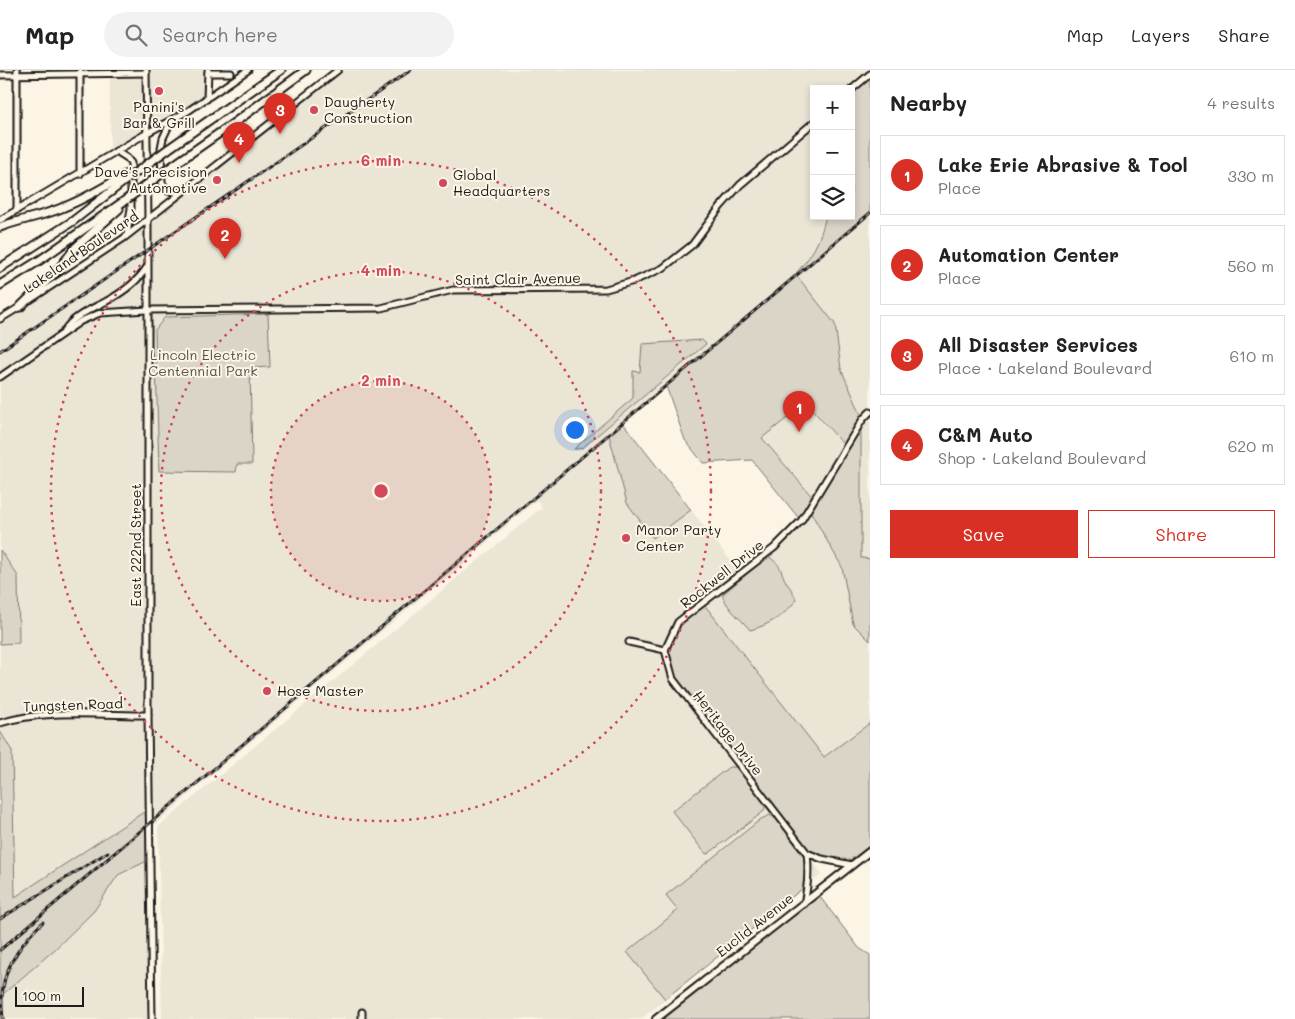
<!DOCTYPE html>
<html lang="en">
<head>
<meta charset="utf-8">
<style>
	:root { --surface:#fff; --page:#f2f2f2; --text:#222; --muted:#767676; --line:#e0e0e0; --accent:#d93025 }
	body { margin:0; font-family:Mali,sans-serif; background:var(--page); color:var(--text) }
	.controls { position:absolute; right:15px; top:15px; display:grid; overflow:hidden; border-radius:0px; box-shadow:0 2px 8px #0003 }
	.controls button { width:45px; height:45px; display:grid; place-items:center; padding:0; border:0; border-bottom:1px solid var(--line); background:var(--surface); color:var(--text); font:25px sans-serif }
	.scale { position:absolute; left:15px; bottom:12px; width:69px; box-sizing:border-box; padding-left:5px; border:2px solid #1c1c1c; border-top:0; font-size:14px; line-height:18px; white-space:nowrap; color:#1c1c1c; -webkit-text-stroke:4px #fcf5e5; paint-order:stroke }
	.you { position:absolute; left:574px; top:359px; width:18px; height:18px; margin:-12px; border:4px solid #fff; border-radius:50%; background:#1a73e8; box-shadow:0 0 0 8px #1a73e833 }
	.badge { display:grid; place-items:center; width:32px; height:32px; border-radius:50%; background:var(--accent); color:#fff; font-size:16px; font-weight:700 }
	.pin { position:absolute; translate:-50% -41px; filter:drop-shadow(0 1px 2px #0008) }
	.pin::after { content:''; position:absolute; top:26px; width:18px; height:15px; background:inherit; clip-path:polygon(0 0,100% 0,50% 100%) }
	.list { margin:0; padding:0; list-style:none }
	h2 { display:flex; justify-content:space-between; align-items:center; height:65px; margin:0; padding:0 20px; font-size:21px }
	h2 small { font-size:16px; font-weight:400; color:var(--muted) }
	.list li { display:grid; grid-template-columns:32px 1fr auto; gap:15px; align-items:center; box-sizing:border-box; height:80px; margin:0 10px 10px; padding:0 10px; border:1px solid var(--line); border-radius:0px }
	.list b { display:block; font-size:19px; white-space:nowrap }
	.list p { margin:0; font-size:16px; white-space:nowrap; color:var(--muted) }
	.list em { font-size:16px; font-style:normal; color:var(--muted) }
	.actions { display:flex; gap:10px; padding:15px 20px }
	.actions a { flex:1; padding:11px 0; border:1px solid var(--accent); border-radius:0px; text-align:center; font-size:18px; color:var(--accent) }
	.actions .main { background:var(--accent); color:#fff }
	.icon { flex:none; width:28px; height:28px; fill:none; stroke:currentColor; stroke-width:2; stroke-linecap:round; stroke-linejoin:round }
	.map { position:relative; flex:none; width:870px; height:949px; overflow:hidden }
	header { display:flex; align-items:center; gap:30px; box-sizing:border-box; height:70px; padding:0 25px; background:var(--surface); border-bottom:1px solid var(--line) }
	header strong { font-size:24px }
	nav { display:flex; gap:28px; margin-inline-start:auto; font-size:18px }
	.search { width:350px; height:45px; background:var(--page); display:flex; align-items:center; gap:12px; box-sizing:border-box; padding:0 18px; border-radius:28px; color:var(--muted); font-size:19px }
	main { display:flex }
	aside { flex:1; background:var(--surface) }
	.map>svg:first-child { display:block }
	.built { fill:#ebe5d6 }
	.green { fill:#dbd5c8; stroke:#7c7872; fill-rule:evenodd }
	.lines { fill:none; stroke-linecap:round; stroke-linejoin:round }
	.minor-casing { stroke:#1c1c1c; stroke-width:9 }
	.major-casing { stroke:#1c1c1c; stroke-width:10 }
	.highway-casing { stroke:#1c1c1c; stroke-width:11 }
	.minor { stroke:#fcf5e5; stroke-width:5 }
	.major { stroke:#fcf5e5; stroke-width:6 }
	.highway { stroke:#fcf5e5; stroke-width:7 }
	.rail-casing { stroke:#1c1c1c; stroke-width:3 }
	.rail { stroke:#fcf5e5; stroke-width:1; stroke-dasharray:4; stroke-linecap:butt }
	.highway-bridge-casing { stroke:#1c1c1c; stroke-width:11; stroke-linecap:butt }
	.highway-bridge { stroke:#fcf5e5; stroke-width:7 }
	.ring { fill:none; stroke:#d1495b; stroke-width:2.5; stroke-dasharray:2.5 5 }
	.poi-dot { fill:#d1495b; stroke:#fcf5e5; stroke-width:2 }
	.labels { text-anchor:middle; stroke-width:4; stroke-linejoin:round; paint-order:stroke }
	.poi-label { font-size:14px; fill:#1c1c1c; stroke:#fcf5e5; text-anchor:start }
	.street-label { font-size:14px; fill:#1c1c1c; stroke:#fcf5e5 }
	.park-label { font-size:14px; fill:#555450; stroke:#fcf5e5 }
	.centre { fill:#d1495b; stroke:#fcf5e5; stroke-width:2.5 }
	.ring-label { font-size:15px; text-anchor:middle; font-weight:bold; fill:#d1495b; stroke:#fcf5e5; stroke-width:4; stroke-linejoin:round; paint-order:stroke }
</style>
</head>
<body>
<header>
<strong>Map</strong>
<div class="search"><svg class="icon" aria-label="search" viewBox="0 0 24 24"><circle cx="10" cy="10" r="6"/><path d="M15 15l6 6"/></svg>Search here</div>
<nav><a>Map</a><a>Layers</a><a>Share</a></nav>
</header>
<main>
<div class="map">
<svg width="870" height="949" viewBox="0 0 870 949">
	<rect width="100%" height="100%" fill="#fcf5e5"/>
	<filter id="ink" filterUnits="userSpaceOnUse"><feTurbulence type="fractalNoise" baseFrequency=".02" numOctaves="2"/><feDisplacementMap in="SourceGraphic" scale="10" xChannelSelector="R" yChannelSelector="G"/><feConvolveMatrix kernelMatrix="1 2 1 2 8 2 1 2 1" color-interpolation-filters="sRGB"/></filter>
	<g filter="url(#ink)">
		<g class="built">
			<path d="M110,0H208L207,29L110,85Z"/>
			<path d="M338,0H870V4L851,19H814V146H826L818,173L809,189L796,203L797,205L870,143V342L863,349L841,299L835,254L797,206L609,365L653,468L691,440L741,504L774,478L801,451L809,438L842,497L853,554L870,571V653L825,688L703,533L672,606L822,804L641,949H162L158,757L542,437L537,430L208,708L150,759L149,739L15,828L12,681L0,661V249L91,191Z"/>
			<path d="M805,333L846,378L815,429L762,368Z"/>
			<path d="M870,344V528L861,489V360L864,350Z"/>
			<path d="M151,789L152,949H3L2,925L54,880L94,841L118,805Z"/>
		</g>
		<g class="green">
			<path d="M870,4V143L797,206L835,254L841,299L863,349L859,356L861,360V488L870,489V571L853,554L842,497L809,439L801,451L752,390L703,393L685,370L666,316L797,206L796,203C814,183 819,173 826,146H851V20ZM806,333L846,377L814,429L762,368Z"/>
			<path d="M268,244L270,297L250,298L252,394H237L236,402L159,401L155,260L165,247Z"/>
			<path d="M702,270L706,274L582,378L574,379L633,328V301L640,302L642,274Z"/>
			<path d="M623,353L691,440L653,468L627,433L609,365Z"/>
			<path d="M0,480L18,506L19,573L0,574Z"/>
			<path d="M768,486C783,497 779,498 786,512C790,518 794,522 796,530C786,545 767,556 750,560C738,545 731,544 722,525Z"/>
			<path d="M703,533L824,687L870,653V781L852,795L807,783L673,609L665,580L678,552Z"/>
			<path d="M0,661L12,681L15,827L150,738L151,789L118,805L94,841L54,880L2,925L3,949H0Z"/>
			<path d="M729,697H736L739,699L763,730L765,738L763,742L708,784L705,783L672,741Z"/>
			<path d="M770,745L779,751L805,789L803,818L665,929L627,882L678,840L666,825L761,749Z"/>
			<path d="M817,823L859,878L870,885V949H656Z"/>
		</g>
		<g class="lines">
			<defs>
				<g id="minor">
					<path d="M17,0V140"/>
					<path d="M146,0L148,150V645L152,949"/>
					<path d="M208,3H231"/>
					<path d="M0,5L146,3"/>
					<path d="M851,20L870,4"/>
					<path d="M207,29L208,0"/>
					<path d="M171,51L163,68L161,78L162,113L168,121L175,122L183,121"/>
					<path d="M116,81L127,88L131,93V138L127,165"/>
					<path d="M80,104V0"/>
					<path d="M0,150L147,63L188,41L248,0"/>
					<path d="M30,230L124,168L338,0"/>
					<path d="M0,249L23,235"/>
					<path d="M64,261C72,247 91,239 105,232C122,223 137,213 147,197"/>
					<path d="M0,307L81,251L100,243L147,240L381,238L453,220L606,219L634,211L663,198L692,175L721,136L740,115L814,52"/>
					<path d="M629,572L665,580L673,609L807,783C809,800 808,816 804,834"/>
					<path d="M665,580L678,552L774,478L801,451L863,349L870,342"/>
					<path d="M0,653C43,639 102,645 148,645"/>
					<path d="M807,783L822,789L852,795"/>
					<path d="M362,942V949"/>
				</g>
				<path id="major" d="M656,949L870,781"/>
				<g id="highway">
					<path d="M168,79L281,0"/>
					<path d="M168,99L238,50L306,0"/>
					<path d="M0,157C21,149 44,146 64,137C86,129 107,115 127,104"/>
					<path d="M0,198L73,151L127,109"/>
					<path d="M0,215L40,190L127,129"/>
					<path d="M20,237L58,200L76,177L119,139"/>
				</g>
			</defs>
			<use href="#minor" class="minor-casing"/>
			<use href="#major" class="major-casing"/>
			<use href="#highway" class="highway-casing"/>
			<use href="#minor" class="minor"/>
			<use href="#major" class="major"/>
			<use href="#highway" class="highway"/>
			<defs>
				<g id="rail">
					<path d="M0,281L411,0"/>
					<path d="M0,849L108,782"/>
					<path d="M0,880L870,143"/>
					<path d="M3,949C2,939 1,928 3,918C6,893 26,868 43,852"/>
				</g>
			</defs>
			<use href="#rail" class="rail-casing"/>
			<use href="#rail" class="rail"/>
			<defs>
				<g id="highway-bridge">
					<path d="M127,109L168,79"/>
					<path d="M127,129L168,99"/>
				</g>
			</defs>
			<use href="#highway-bridge" class="highway-bridge-casing"/>
			<use href="#highway-bridge" class="highway-bridge"/>
		</g>
	</g>
	<circle cx="381" cy="421" r="110" fill="#d1495b" fill-opacity=".12"/>
	<g class="ring">
		<circle cx="381" cy="421" r="110"/>
		<circle cx="381" cy="421" r="220"/>
		<circle cx="381" cy="421" r="330"/>
	</g>
	<g class="poi-dot">
		<circle cx="159" cy="21" r="5"/>
		<circle cx="314" cy="40" r="5"/>
		<circle cx="217" cy="110" r="5"/>
		<circle cx="443" cy="113" r="5"/>
		<circle cx="626" cy="468" r="5"/>
		<circle cx="267" cy="621" r="5"/>
	</g>
	<g class="labels">
		<g class="poi-label">
			<text x="324" y="37">Daugherty<tspan x="324" dy="16">Construction</tspan></text>
			<text x="159" y="42" text-anchor="middle">Panini's<tspan x="159" dy="16">Bar &amp; Grill</tspan></text>
			<text x="207" y="107" text-anchor="end">Dave's Precision<tspan x="207" dy="16">Automotive</tspan></text>
			<text x="453" y="110">Global<tspan x="453" dy="16">Headquarters</tspan></text>
			<text x="636" y="465">Manor Party<tspan x="636" dy="16">Center</tspan></text>
			<text x="277" y="626">Hose Master</text>
		</g>
		<g class="street-label">
			<text transform="translate(81 182) rotate(-34)" y="5">Lakeland Boulevard</text>
			<text transform="translate(518 209) rotate(-1)" y="5">Saint Clair Avenue</text>
			<text transform="translate(136 475) rotate(-90)" y="5">East 222nd Street</text>
			<text transform="translate(722 504) rotate(-38)" y="5">Rockwell Drive</text>
			<text transform="translate(73 635) rotate(-2)" y="5">Tungsten Road</text>
			<text transform="translate(728 663) rotate(52)" y="5">Heritage Drive</text>
			<text transform="translate(755 855) rotate(-38)" y="5">Euclid Avenue</text>
		</g>
		<g class="park-label">
			<text x="203" y="290">Lincoln Electric<tspan x="203" dy="16">Centennial Park</tspan></text>
		</g>
	</g>
	<circle cx="381" cy="421" r="8" class="centre"/>
	<g class="ring-label">
		<text x="381" y="96">6 min</text>
		<text x="381" y="206">4 min</text>
		<text x="381" y="316">2 min</text>
	</g>
</svg>
<div class="controls">
<button>+</button>
<button>−</button>
<button><svg class="icon" aria-label="layers" viewBox="0 0 24 24"><path d="M12 4l9 5-9 5-9-5zM3 14l9 5 9-5"/></svg></button>
</div>
<div class="scale">100 m</div>
<div class="you"></div>
<div class="pin badge" style="left:799px;top:362px">1</div>
<div class="pin badge" style="left:225px;top:189px">2</div>
<div class="pin badge" style="left:280px;top:64px">3</div>
<div class="pin badge" style="left:239px;top:93px">4</div>
</div>
<aside>
<h2>Nearby<small>4 results</small></h2>
<ul class="list">
<li><span class="badge">1</span><div><b>Lake Erie Abrasive &amp; Tool</b><p>Place</p></div><em>330 m</em></li>
<li><span class="badge">2</span><div><b>Automation Center</b><p>Place</p></div><em>560 m</em></li>
<li><span class="badge">3</span><div><b>All Disaster Services</b><p>Place · Lakeland Boulevard</p></div><em>610 m</em></li>
<li><span class="badge">4</span><div><b>C&amp;M Auto</b><p>Shop · Lakeland Boulevard</p></div><em>620 m</em></li>
</ul>
<div class="actions"><a class="main">Save</a><a>Share</a></div>
</aside>
</main>
</body>
</html>
